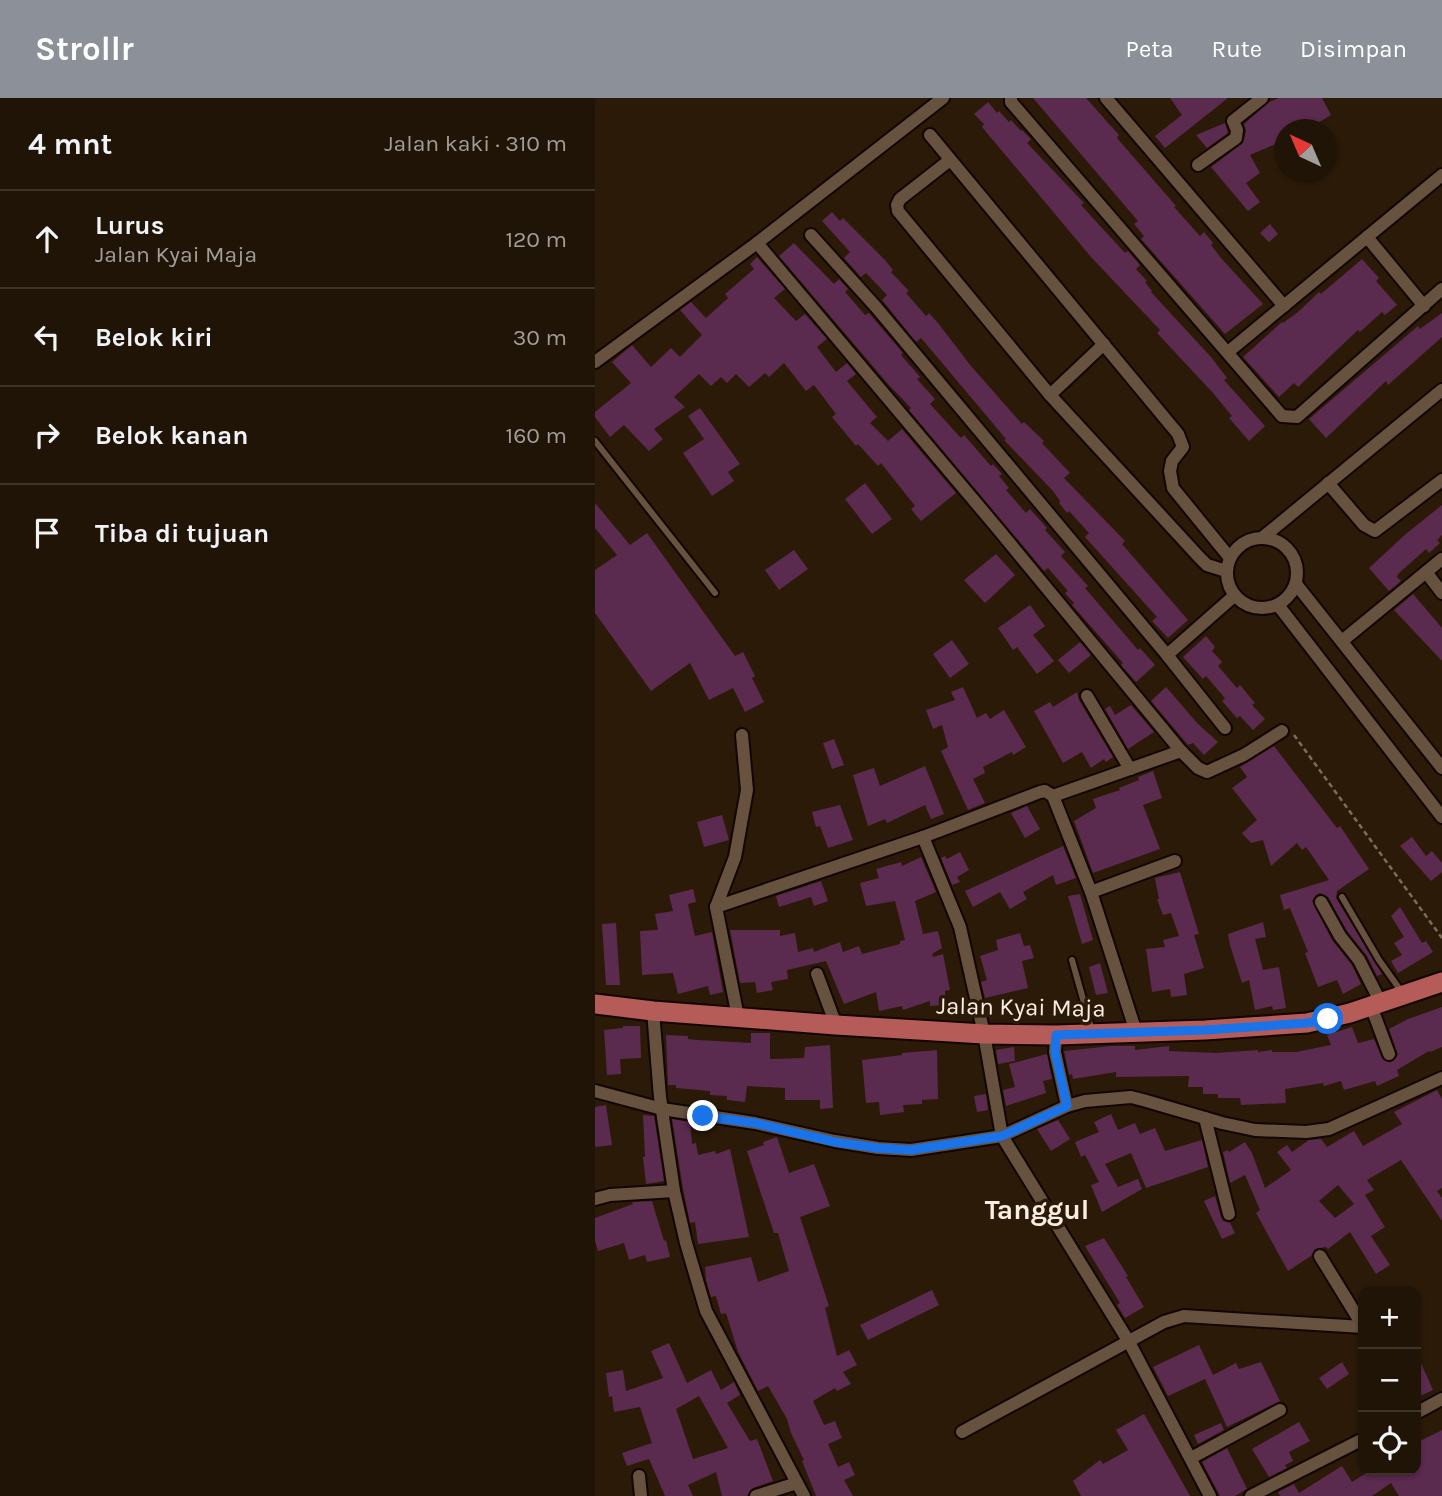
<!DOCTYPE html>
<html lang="id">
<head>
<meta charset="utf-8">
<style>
	:root { --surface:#201406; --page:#2d2114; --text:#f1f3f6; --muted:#a29e9b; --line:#3d3328; --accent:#8c9099 }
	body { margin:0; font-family:Karla,sans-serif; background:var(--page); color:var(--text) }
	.controls { position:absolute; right:21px; bottom:21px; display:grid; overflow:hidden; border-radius:14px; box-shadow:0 2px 5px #0004 }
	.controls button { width:63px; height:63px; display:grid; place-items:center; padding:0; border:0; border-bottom:2px solid var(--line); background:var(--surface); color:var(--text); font:35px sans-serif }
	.compass { position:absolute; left:679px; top:21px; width:63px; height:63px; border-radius:50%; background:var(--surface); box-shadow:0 2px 5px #0004; rotate:316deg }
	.stop { position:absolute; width:21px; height:21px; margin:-16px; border:5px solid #1a73e8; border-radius:50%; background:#fff }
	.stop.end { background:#1a73e8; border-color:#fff; box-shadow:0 2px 7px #0008 }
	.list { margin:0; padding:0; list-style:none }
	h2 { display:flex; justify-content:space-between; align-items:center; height:91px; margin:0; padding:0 28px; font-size:30px }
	h2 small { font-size:23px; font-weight:400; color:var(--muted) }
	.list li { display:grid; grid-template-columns:46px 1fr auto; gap:21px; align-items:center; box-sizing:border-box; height:98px; padding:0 28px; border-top:2px solid var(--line) }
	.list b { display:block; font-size:26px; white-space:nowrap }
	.list p { margin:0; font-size:23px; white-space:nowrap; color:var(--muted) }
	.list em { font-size:23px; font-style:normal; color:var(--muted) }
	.icon { flex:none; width:38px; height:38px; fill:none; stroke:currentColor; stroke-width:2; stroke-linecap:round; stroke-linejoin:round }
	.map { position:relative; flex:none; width:847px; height:1398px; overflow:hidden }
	header { display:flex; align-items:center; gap:42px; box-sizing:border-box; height:98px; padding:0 35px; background:var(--accent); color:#fff }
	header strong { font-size:33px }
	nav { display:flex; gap:38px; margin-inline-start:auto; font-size:24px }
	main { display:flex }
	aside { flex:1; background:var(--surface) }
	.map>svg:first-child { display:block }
	.building { fill:#5b2a4f; fill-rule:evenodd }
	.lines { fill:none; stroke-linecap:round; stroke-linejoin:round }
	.service-casing { stroke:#130500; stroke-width:10 }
	.minor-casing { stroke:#130500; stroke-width:16 }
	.primary-casing { stroke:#130500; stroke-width:23 }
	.path { stroke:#7b6c5d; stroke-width:2.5; stroke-dasharray:5 3.5; stroke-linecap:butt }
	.service { stroke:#66523f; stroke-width:6 }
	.minor { stroke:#66523f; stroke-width:12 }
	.primary { stroke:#b55c59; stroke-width:19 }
	.route { stroke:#1a73e8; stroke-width:9 }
	.labels { text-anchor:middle; stroke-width:7; stroke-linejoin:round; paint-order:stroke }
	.street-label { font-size:24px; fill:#faede2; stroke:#2b1a08 }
	.quarter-label { font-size:28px; font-weight:bold; fill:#faede2; stroke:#2b1a08 }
</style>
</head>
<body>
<header>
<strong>Strollr</strong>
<nav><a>Peta</a><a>Rute</a><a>Disimpan</a></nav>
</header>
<main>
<aside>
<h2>4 mnt<small>Jalan kaki · 310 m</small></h2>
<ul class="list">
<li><svg class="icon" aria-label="ahead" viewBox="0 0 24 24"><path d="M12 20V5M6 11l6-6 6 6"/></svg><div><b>Lurus</b><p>Jalan Kyai Maja</p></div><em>120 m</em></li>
<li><svg class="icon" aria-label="left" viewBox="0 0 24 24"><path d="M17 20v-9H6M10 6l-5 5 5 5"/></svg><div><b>Belok kiri</b></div><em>30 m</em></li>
<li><svg class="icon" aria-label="right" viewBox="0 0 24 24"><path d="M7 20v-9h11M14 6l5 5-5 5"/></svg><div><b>Belok kanan</b></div><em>160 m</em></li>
<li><svg class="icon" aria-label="arrive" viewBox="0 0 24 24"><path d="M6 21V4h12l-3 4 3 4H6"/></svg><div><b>Tiba di tujuan</b></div></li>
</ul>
</aside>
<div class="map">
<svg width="847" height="1398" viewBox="0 0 847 1398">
	<rect width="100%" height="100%" fill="#2b1a08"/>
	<g class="building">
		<path d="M438,0H491L524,37L522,40L581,108L579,109L605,138L609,134L618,145L616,147L626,160L668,206L630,236L546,141L549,138L539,126L543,123Z"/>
		<path d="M575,0H633L570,50L560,38L587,17Z"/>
		<path d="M684,0H727L736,17L711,32H690V42L655,57L665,75L651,85L665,104L653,113L616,69L648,45L651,33L649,26L674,4Z"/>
		<path d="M393,4L402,15L404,13L414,24L416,22L426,33L427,32L436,41L432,45L489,105L486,107L507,130L530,155L533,153L545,167L541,171L552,183L550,184L557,193L556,194L616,259L632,280L629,282L670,328L654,343L634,320L637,318L618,295L562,235L565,232L496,159L387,29L389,26L379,16Z"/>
		<path d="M630,25L633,35L612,50L601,37Z"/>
		<path d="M237,114L245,123L248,120L290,162L298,172L296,174L314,193L311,195L331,218L334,215L343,225L376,268L427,326L429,324L449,343L447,345L475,375L469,380L530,443L527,446L593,522L573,540L557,523L562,519L490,439L494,435L474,413L472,415L464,405L465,403L458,393L409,342L411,341L337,253L326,240L321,244L287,202L292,197L271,175L266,179L249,160L255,154L227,123Z"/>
		<path d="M675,126L683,136L674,144L665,135Z"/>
		<path d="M199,145L239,186L244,181L253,191L250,194L270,217L274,215L308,255L306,257L325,279L322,281L340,301L335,306L366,340L369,337L396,368L398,366L407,376L404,378L414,390L411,392L431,415L435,411L452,430L450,432L470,454L466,458L493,488L490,490L543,552L545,550L560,567L541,584L526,567L528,565L477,507L479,505L470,495L473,493L453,470L449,473L314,312L316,310L293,286L184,158Z"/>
		<path d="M162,159L190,191L179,200L201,223L210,216L232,241L222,249L241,274L252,265L261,276L252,283L282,319L275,325L293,343L307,331L361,395L326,423L316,411L320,408L286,365L283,368L263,346L261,348L237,319L241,316L219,287L211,293L189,265L174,279L170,275L154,289L141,276L132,285L126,279L116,288L104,276L79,299L90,309L59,331L68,341L54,353L29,327L15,339L0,319V314L36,285L17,264L37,247L56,269L76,250L85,259L107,237L85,212L96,204L111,220L133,200L130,196L159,171L155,166Z"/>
		<path d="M767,161L784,180L781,183L802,207L790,217L787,214L765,234L763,232L703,289L699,285L684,299L648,259L687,224L688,225L703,214L724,194L726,196Z"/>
		<path d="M847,215V239L793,287L791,283L731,340L714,321L823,228L825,231Z"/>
		<path d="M105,310L145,366L133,374L139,383L117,398L88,355L109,341L93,318Z"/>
		<path d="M270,385L297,421L277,436L250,401Z"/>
		<path d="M0,405L35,447L52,435L140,558L148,554L160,578L157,580L169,604L150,614L138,590L114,602L95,565L56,593L0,515V472L22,457L0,430Z"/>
		<path d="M847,407V437L842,442L845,445L834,455L831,451L803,476L802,479L806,483L794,493L774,470L812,435Z"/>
		<path d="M199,452L213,471L184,492L170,472Z"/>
		<path d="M401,456L420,477L390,505L369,482Z"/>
		<path d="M818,496L847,530V563L799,512Z"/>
		<path d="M435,507L450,528L438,537L459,563L442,576L422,549L418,552L403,530Z"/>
		<path d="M611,538L620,549L617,553L627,564L623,568L642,590L645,587L660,605L657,607L670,621L658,632L645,618L642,620L627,603L630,600L611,578L608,581L588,559Z"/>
		<path d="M357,542L374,566L355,580L338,556Z"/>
		<path d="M485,544L496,557L474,575L463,562Z"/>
		<path d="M368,589L382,620L391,615L395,621L409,612L431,649L418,657L417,654L388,669L390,675L378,681L390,705L373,712L346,653L353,649L347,627L338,631L331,612L360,602L356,594Z"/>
		<path d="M571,589L603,626L623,644L609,657L598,645L593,647L556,603Z"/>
		<path d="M482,594L484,602L518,659L511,664L509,661L496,670L487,654L468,665L439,613L455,604L458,609Z"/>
		<path d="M536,607L559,634L533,651L510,611L515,608L520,617Z"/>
		<path d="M239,641L249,667L237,671L228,645Z"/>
		<path d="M679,648L742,730L745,728L774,771L742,793L741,800L787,876L782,878L772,858L752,833L733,799L725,795L721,797L717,803L737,842L757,867L766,886L748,896L742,882L723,889L710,855L713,854L695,810L689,812L685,797L734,782L711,749L707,752L702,745L676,768L668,742L656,745L647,735L662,722L637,690L652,679L645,669Z"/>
		<path d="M330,668L349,716L336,721L330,707L292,725L290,721L273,728L258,677L279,670L285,688Z"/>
		<path d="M558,673L567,700L548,707L565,751L498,775L479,723L501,710L498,701L525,692L524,690L544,682L543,679Z"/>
		<path d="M245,707L258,742L233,750L225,728L221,729L217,714Z"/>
		<path d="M432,708L445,731L430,740L416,715Z"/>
		<path d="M127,717L134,742L109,749L102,724Z"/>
		<path d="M817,739L831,758L837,753L847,765V774L836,783L805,748Z"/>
		<path d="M468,748L481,780L461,787L458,777L428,794L432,801L415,811L405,794L378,809L370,793Z"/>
		<path d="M365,754L374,772L362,779L365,784L357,787L346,760L350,758L352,761Z"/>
		<path d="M326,759L341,794L320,803L328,836L343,833L347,850L337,856L338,859L348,856L355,892L350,893L351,907L335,908V903L308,912L307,908L284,913L281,894L249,906L231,863L192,872L193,881L176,884L178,892L162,895L160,884L145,885L135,832H185V838L200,835L203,854L218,850L219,854L245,844L248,854L264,848L267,856L305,846V843L310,842L300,803L271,808L265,785L284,780L281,771L306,764L307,768Z"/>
		<path d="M585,774L604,836L599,837L609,870L589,876L592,897L576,899L575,891L557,894L551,851L570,849L568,842L584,838L576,815L568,817L562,801H564L560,780Z"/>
		<path d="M226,783L233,803L219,808L216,799L184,809L181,798Z"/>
		<path d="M98,791L101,804L93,806L99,834L100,838L117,834L128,894L115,897L113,888L83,896L78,875L47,877L45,833L63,832L60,816L78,813L74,797Z"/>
		<path d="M485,796L498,842L487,846L473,798Z"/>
		<path d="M805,809L827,845L831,843L838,854L803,875L796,863L807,857L799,845L809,839L796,818Z"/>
		<path d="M668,824L671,839L660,841L668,872L684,869L691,910L678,912L677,908L660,912L654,882L647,885L635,847L633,836Z"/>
		<path d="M21,825L25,887H11L7,826Z"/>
		<path d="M425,835L429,848L435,847L439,860L427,863L433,890L390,900L386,884L392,882L385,858L403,852L401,842Z"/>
		<path d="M505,865L513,895L501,897L494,869Z"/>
		<path d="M847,909V949L835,954L834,953L802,972L804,978L782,988L780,983L749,992L746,983L729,988L728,985L690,991L691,1005L646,1007L645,1000H623V996H608V989H593L594,978L521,979V974L478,981L477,976L474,977L469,953L516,948H540V952L574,948V953L621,955L663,952V954L677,952V954H701L736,947L732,937L757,929L763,945L779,941L788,962L796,964L803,957L794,931L813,921Z"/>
		<path d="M28,928H45L46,960L25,961L26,976L12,977L9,932L28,930Z"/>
		<path d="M156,935H175V961L209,960L210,949L235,947L238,1010L225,1011V1002H190V990L152,988L150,1004L132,1002V998L115,997V993L81,990V987H73L71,937L93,938V941L103,942L156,945Z"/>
		<path d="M419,949L420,963L403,966L401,952Z"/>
		<path d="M342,952L343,1001L327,1002V1006L308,1007L309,1014L285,1017L284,1004L271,1005L267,962L307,957V955Z"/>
		<path d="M452,956L457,981L448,983L451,995L411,1008L408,992L420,989L414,966Z"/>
		<path d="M842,992L847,1001V1090L842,1093L847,1100V1123L806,1062L772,1082L779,1092L770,1097L790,1129L776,1138L795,1167L781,1176L755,1134L733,1151L731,1149L720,1151L716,1158L693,1173L661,1115L665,1112L650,1077L635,1085L628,1054L633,1052L634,1054L650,1044L657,1055L670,1090L696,1072L682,1054L692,1047L697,1054L714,1042L726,1041L732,1049L759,1033L768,1048L807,1026L799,1014ZM743,1087L759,1106L740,1120L724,1103Z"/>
		<path d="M391,996L393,1012L382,1014L379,998Z"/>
		<path d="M11,1007L17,1047L0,1049V1009Z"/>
		<path d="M516,1016L523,1032L540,1025L545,1036L560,1030L570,1053L607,1042L613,1069L551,1090L536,1055L510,1066L523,1089L543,1081L547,1091L507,1114L496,1087L504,1084L490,1057L486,1059L480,1044L504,1034L499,1024Z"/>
		<path d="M48,1017L59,1018L69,1083L51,1086L48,1059H50Z"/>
		<path d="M77,1021L95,1024L97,1046L101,1045L103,1057L120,1053L121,1056L135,1051L154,1139L103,1146L100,1124L95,1125L88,1091Z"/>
		<path d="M463,1022L475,1041L456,1053L442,1031Z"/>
		<path d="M182,1039L194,1075L219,1066L235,1108L205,1119L234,1208L230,1210L242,1258L254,1252L262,1267L248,1274L256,1286L242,1293L240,1290L218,1303L229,1327L240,1323L247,1340L233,1346L243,1369L254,1364L260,1377L249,1382L258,1398H221L207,1363L209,1362L196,1335L192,1321L173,1288L163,1293L143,1254L131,1215L126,1216L121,1198L116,1199L111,1182L110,1169L156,1159L163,1184L194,1173L183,1135H179L152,1053L169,1047L168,1044Z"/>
		<path d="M620,1098L626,1119L628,1123L635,1125L640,1135L627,1141L609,1103Z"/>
		<path d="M57,1103L69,1143L71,1142L75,1159L52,1164L50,1157L34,1162L29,1145L3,1153L0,1143V1120L38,1106L37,1104Z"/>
		<path d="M509,1140L533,1178L531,1179L549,1209L530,1220L522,1207L525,1205L490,1148Z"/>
		<path d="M337,1192L344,1207L273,1242L265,1227Z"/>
		<path d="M74,1245L92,1285L116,1272L126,1292L139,1284L145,1297L132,1305L155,1343L162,1341L178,1383L158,1390L152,1398H127L121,1374L93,1387L98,1398H70L54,1361L32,1368L27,1355L57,1345L45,1309L19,1314L17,1298L14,1299L11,1275L28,1272L31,1293L68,1280L56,1253ZM104,1298L133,1350L98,1361L81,1311Z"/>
		<path d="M604,1247L618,1277L641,1265L644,1271L666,1264L685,1303L632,1329L610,1281L573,1298L558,1269Z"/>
		<path d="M821,1254L838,1292L825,1298L821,1290Z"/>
		<path d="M747,1264L754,1276L732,1291L724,1280Z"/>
		<path d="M549,1316L595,1398H486L478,1383L505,1362L508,1366L533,1352L521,1332Z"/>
		<path d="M704,1324L715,1343L694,1354L698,1363L690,1367L692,1370L674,1379L657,1351Z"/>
		<path d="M626,1325L629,1332L603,1346L599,1337Z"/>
		<path d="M847,1332V1398H804L796,1385L777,1398H685L683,1394L699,1386L704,1395L747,1368L757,1384L776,1372H821V1345Z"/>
		<path d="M632,1350L652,1391L640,1398H625L607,1364Z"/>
	</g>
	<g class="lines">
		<defs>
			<g id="service">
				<path d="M0,343L120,495"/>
				<path d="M747,799L784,862L806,893"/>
				<path d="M477,862L497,933"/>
			</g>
			<g id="minor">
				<path d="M416,0V4L687,318L702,319L847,191"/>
				<path d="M511,0L689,208"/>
				<path d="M335,37L583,336L588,349L577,363L575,373L578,390L635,460"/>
				<path d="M355,62L305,101L302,107L303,113L455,297L604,459L612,467L631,473"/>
				<path d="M603,67L641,40L642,32L638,23L667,0"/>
				<path d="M216,137L281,209L572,557L639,498"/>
				<path d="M772,139L829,208"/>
				<path d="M633,254L847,77"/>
				<path d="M0,264L162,145L348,0"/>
				<path d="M455,297L509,246"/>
				<path d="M733,385L769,427L780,433L847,382"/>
				<circle cx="667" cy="475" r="35"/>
				<path d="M667,440L847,292"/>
				<path d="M831,474L847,495"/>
				<path d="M701,486L847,670"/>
				<path d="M683,507L847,719"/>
				<path d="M747,543L847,461"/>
				<path d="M572,557L630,630"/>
				<path d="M492,598L535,671"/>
				<path d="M586,653L603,670L612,674L649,657L687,633"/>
				<path d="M458,698L496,794L541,934"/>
				<path d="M328,739L365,829L389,936L407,1038L534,1244L615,1398"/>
				<path d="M496,794L580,763"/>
				<path d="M726,804L745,838L764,862L786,905"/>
				<path d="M121,809L140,759L152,692L147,637"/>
				<path d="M222,876L241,927"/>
				<path d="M776,908L794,956"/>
				<path d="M58,913L65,999L79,1093L91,1145L111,1213L209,1398"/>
				<path d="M143,919L121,809L328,739L445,694L450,693L458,698L586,653L403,431L162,145"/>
				<path d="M461,937L460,954L472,1008"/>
				<path d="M0,993L67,1011L160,1025L240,1043L283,1050L316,1052L407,1038L472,1008L490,1003L536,999L548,1002L627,1025L660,1032L711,1034L734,1031L847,980"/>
				<path d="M610,1020L634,1116"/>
				<path d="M0,1101L15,1097L79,1093"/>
				<path d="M725,1158L768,1228"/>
				<path d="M821,1315L847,1301"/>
				<path d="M367,1334L569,1224L589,1218L768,1229"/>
				<path d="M596,1360L685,1312"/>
				<path d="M44,1378L46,1398"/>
				<path d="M161,1398L202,1385"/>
				<path d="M656,1398L768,1341"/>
			</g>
			<path id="primary" d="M0,906L58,913L241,927L389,936L461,937L610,932L712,925L755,915L847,884"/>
		</defs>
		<use href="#service" class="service-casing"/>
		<use href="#minor" class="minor-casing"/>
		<use href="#primary" class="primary-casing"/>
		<path class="path" d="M699,637L847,840"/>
		<use href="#service" class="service"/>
		<use href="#minor" class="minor"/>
		<use href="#primary" class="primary"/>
	</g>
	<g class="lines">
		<path class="route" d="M108,1018L160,1025L240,1044L283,1050L316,1052L407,1038L472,1008L460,954L461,937L610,932L712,925L733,921"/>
	</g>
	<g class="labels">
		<g class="street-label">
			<text transform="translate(426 909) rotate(1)" y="8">Jalan Kyai Maja</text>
		</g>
		<g class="quarter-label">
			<text x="442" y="1121">Tanggul</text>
		</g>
	</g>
</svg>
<div class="controls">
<button>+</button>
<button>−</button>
<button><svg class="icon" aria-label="locate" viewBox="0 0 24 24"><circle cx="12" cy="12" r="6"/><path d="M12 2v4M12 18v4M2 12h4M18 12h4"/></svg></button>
</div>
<svg class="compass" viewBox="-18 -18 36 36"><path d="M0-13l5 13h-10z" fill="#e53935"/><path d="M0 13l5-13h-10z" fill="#a29e9b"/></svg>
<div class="stop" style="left:733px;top:921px"></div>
<div class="stop end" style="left:108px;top:1018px"></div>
</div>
</main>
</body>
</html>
